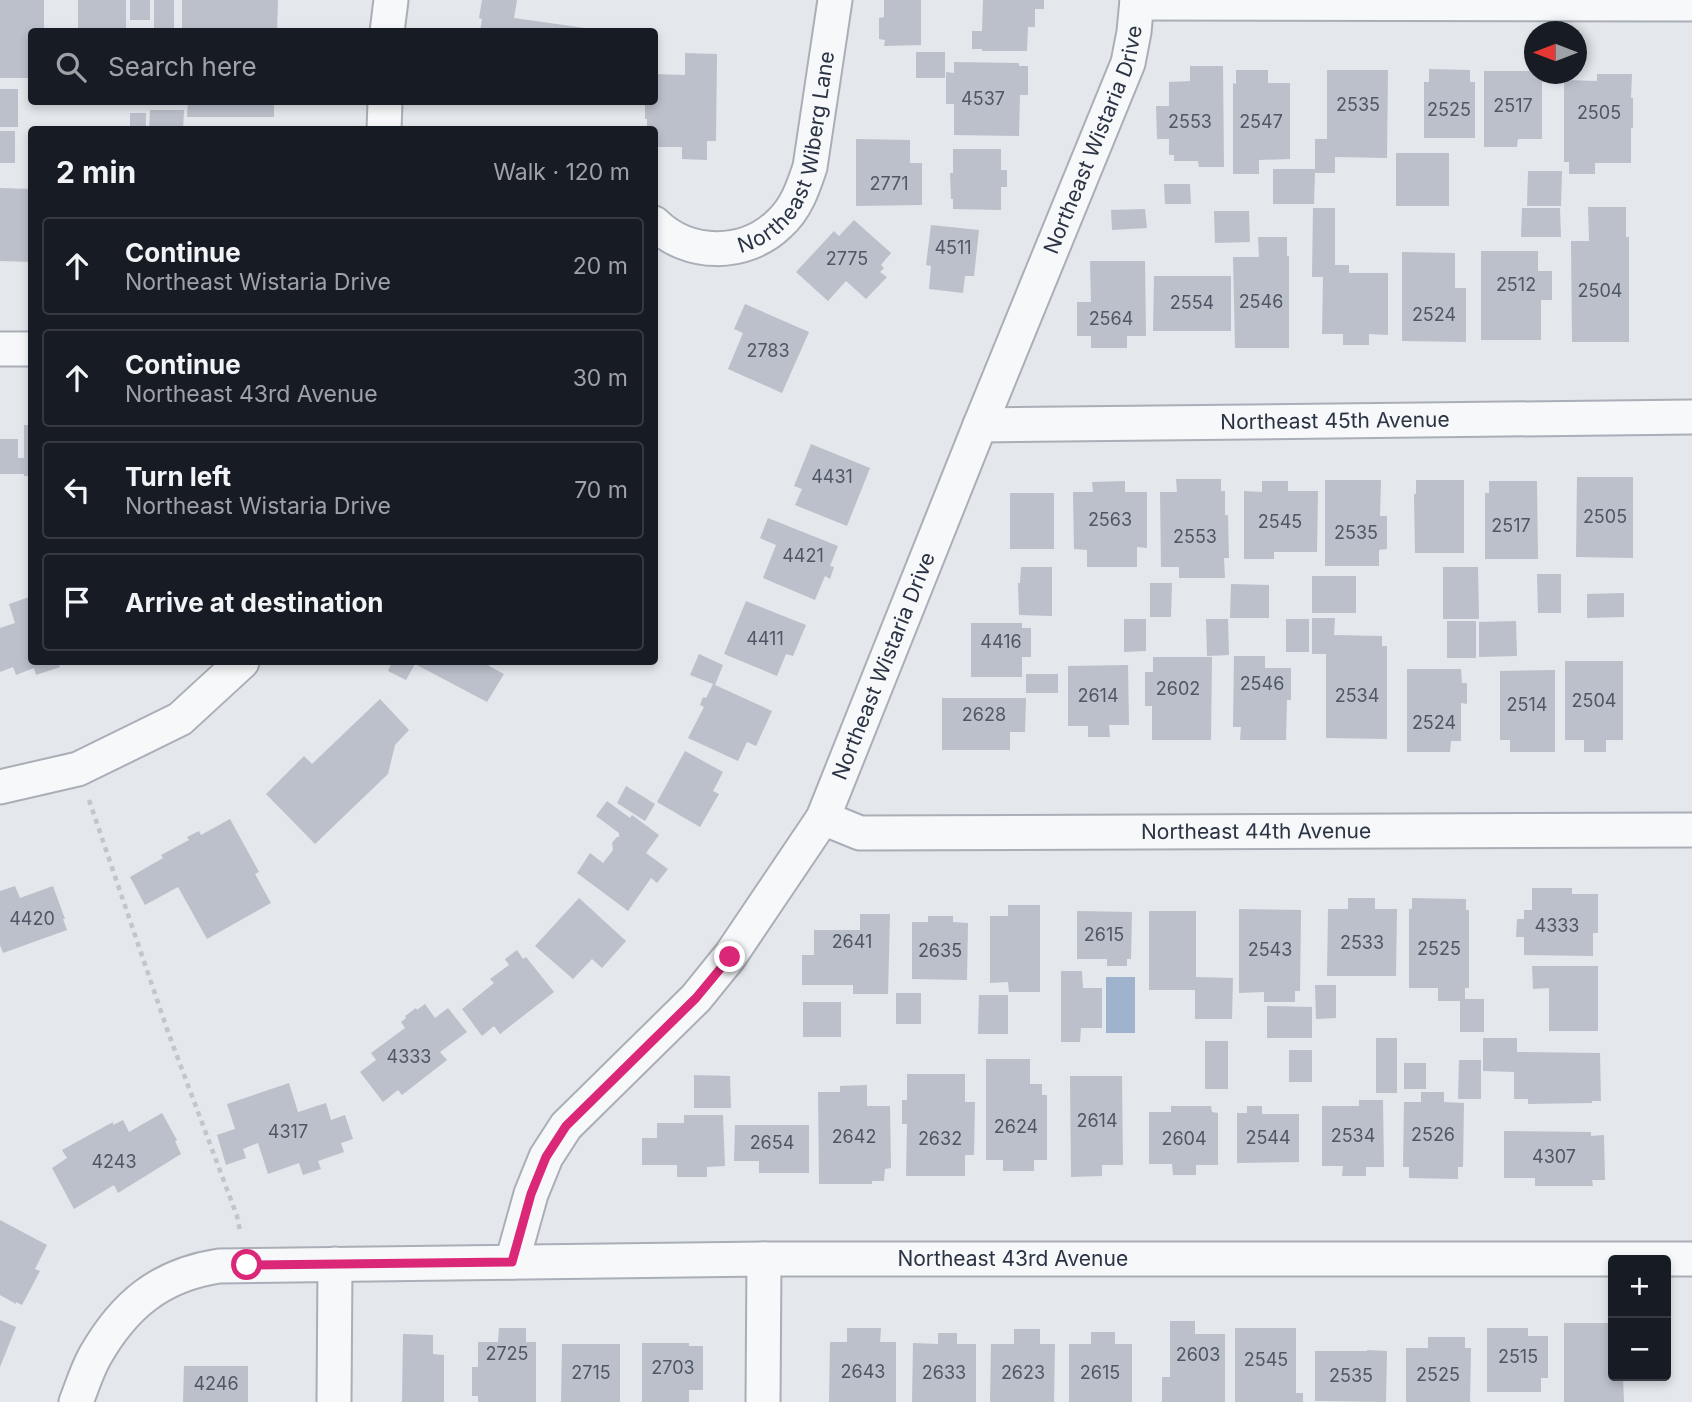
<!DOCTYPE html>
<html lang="en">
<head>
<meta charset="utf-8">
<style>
	:root { --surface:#171b24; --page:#20242c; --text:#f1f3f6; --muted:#9ea1a6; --line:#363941 }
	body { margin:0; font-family:Inter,sans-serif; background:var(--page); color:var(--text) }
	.controls { position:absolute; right:21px; bottom:21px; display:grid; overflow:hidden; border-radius:7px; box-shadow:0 4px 10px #0003 }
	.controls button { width:63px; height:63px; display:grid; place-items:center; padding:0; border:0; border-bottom:2px solid var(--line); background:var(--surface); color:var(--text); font:35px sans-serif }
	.compass { position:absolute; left:1524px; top:21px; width:63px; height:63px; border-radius:50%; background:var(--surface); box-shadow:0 4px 10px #0003; rotate:270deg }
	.stop { position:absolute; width:21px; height:21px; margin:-16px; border:5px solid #db2777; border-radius:50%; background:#fff }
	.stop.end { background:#db2777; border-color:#fff; box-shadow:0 2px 7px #0008 }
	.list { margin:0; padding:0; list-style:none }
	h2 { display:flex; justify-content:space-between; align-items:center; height:91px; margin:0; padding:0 28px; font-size:30px }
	h2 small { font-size:23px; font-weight:400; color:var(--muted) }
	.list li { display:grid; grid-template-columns:46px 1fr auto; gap:21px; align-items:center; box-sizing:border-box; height:98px; margin:0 14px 14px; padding:0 14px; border:2px solid var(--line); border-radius:7px }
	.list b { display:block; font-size:26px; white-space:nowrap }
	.list p { margin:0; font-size:23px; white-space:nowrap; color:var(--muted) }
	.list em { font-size:23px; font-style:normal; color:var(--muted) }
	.icon { flex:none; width:38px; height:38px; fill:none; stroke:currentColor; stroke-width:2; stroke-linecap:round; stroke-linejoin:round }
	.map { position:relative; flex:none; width:1692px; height:1402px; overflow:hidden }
	.search { position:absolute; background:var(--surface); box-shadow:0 4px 10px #0003; left:28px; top:28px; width:630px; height:77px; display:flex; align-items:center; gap:18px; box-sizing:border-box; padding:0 24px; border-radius:7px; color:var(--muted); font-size:26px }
	.panel { position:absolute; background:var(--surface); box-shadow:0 4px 10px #0003; left:28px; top:126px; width:630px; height:539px; border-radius:7px }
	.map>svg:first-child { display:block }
	.water { fill:#9fb4cc }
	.building { fill:#bbc0ca }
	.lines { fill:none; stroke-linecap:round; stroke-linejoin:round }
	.street-casing { stroke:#a9aeb7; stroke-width:37 }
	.path { stroke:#c2c5cb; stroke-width:4.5; stroke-dasharray:5 5; stroke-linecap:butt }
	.street { stroke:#f7f8fa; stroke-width:33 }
	.route { stroke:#db2777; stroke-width:9 }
	.labels { text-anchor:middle; stroke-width:5; stroke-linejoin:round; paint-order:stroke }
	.number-label { font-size:18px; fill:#4f5766 }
	.street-label { font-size:21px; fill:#2b3445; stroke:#f4f6f9 }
</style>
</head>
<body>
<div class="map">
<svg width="1692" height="1402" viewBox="0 0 1692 1402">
	<rect width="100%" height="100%" fill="#e4e7ec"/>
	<rect class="water" x="1106" y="977" width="29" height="56"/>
	<g class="building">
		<path d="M0,0H44V32H32V78H0Z"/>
		<rect x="78" y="0" width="48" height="32"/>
		<rect x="130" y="0" width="20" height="20"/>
		<rect x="154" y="0" width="20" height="29"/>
		<path d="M182,0H278L277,32H190V29L182,28Z"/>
		<path d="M482,0H517L514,18L585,28V32H480L482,19L479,18Z"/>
		<path d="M884,0H921V45L884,46L885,40L879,39V18L884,17Z"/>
		<path d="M983,0H1044V9H1035V27H1028L1027,51H982V49H972V31H982Z"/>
		<rect x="916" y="52" width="29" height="26"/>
		<path d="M685,53L717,54L716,141H707V160L682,159V147H654V130H647V119H645V102H654V74L685,75Z"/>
		<path d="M954,62L1019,63V66H1028V95H1020L1019,136L954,135V104H946V72L954,73Z"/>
		<path d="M1190,66H1223L1224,167H1199L1198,161H1174V155H1169V139H1157L1156,106H1169V82L1190,81Z"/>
		<path d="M1429,69L1470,70V82H1475V138H1424V82H1429Z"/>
		<path d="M1236,70H1268V83H1290V159L1259,160V174H1233V83L1236,84Z"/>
		<path d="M1327,70H1388L1387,158L1335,157V173H1315L1314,204H1273V169H1315V139H1327Z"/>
		<path d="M1484,71H1534V74H1542V139H1518L1517,147H1484Z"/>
		<path d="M1597,74H1632L1631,98H1633V128H1631V163H1595V174H1569V162H1564V80L1597,81Z"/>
		<rect x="0" y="89" width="18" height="38"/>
		<path d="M188,102H274V117H187Z"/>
		<path d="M150,110H184L183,130H149Z"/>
		<rect x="130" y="113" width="16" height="15"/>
		<rect x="0" y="131" width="15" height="32"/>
		<path d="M856,139L910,140V163H922V205L856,206Z"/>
		<path d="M953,149H1001V170H1007V187H1001V210L953,209V199H951L950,173H953Z"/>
		<rect x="1396" y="153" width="53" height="53"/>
		<path d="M1528,171H1562L1561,206H1527Z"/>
		<path d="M1164,184H1190L1191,204H1165Z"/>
		<path d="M0,188L32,189V262L0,261Z"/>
		<path d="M1588,207H1626V237H1629V342H1572L1571,241H1589Z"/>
		<path d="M1313,208H1335V265H1349V273H1388V335L1369,334V345H1343V334H1322L1323,277H1312Z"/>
		<path d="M1522,208H1560L1561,237H1521Z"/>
		<path d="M1145,209L1147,228L1112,230L1111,210Z"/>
		<path d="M1214,211H1249L1250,242L1215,243Z"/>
		<path d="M854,220L891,253L881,265L884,268L880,272L887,277L866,299L846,281L828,301L796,272L834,231L839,236Z"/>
		<path d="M931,225L979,230L974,276H965L963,293L929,289L931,266L926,265Z"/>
		<path d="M1258,237H1287V256H1289V348H1235L1233,257H1259Z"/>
		<path d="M1481,251H1538V271H1552V300H1541V340H1481Z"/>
		<path d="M1402,252L1455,253V288H1466V342L1402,341Z"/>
		<path d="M1090,261H1145L1146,336H1127V348H1091V336H1077V302H1091Z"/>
		<path d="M1154,276H1231V331H1153Z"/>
		<path d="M745,304L809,332L782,393L728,369L743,333L734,329Z"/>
		<path d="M24,425H32V476H24V474H0V439H18V458H24Z"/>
		<path d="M811,444L870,468L847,526L795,505L802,489L794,486Z"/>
		<path d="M1577,477H1633V558L1576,557Z"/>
		<path d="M1176,479H1221V491H1225V515H1228L1229,558H1224L1225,578H1179V567H1161L1160,492H1177Z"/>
		<path d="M1325,480H1381L1380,516H1387V549L1379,550V566H1325Z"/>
		<path d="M1416,480H1464V553H1415L1414,494H1416Z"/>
		<path d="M1125,481V492H1147V548L1137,547V567H1087V550L1074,549L1073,492H1093L1092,482Z"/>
		<path d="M1262,481H1288V491H1318L1317,552H1274V559H1244V491L1262,492Z"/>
		<path d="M1489,481H1537L1538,559H1485V493H1489Z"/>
		<rect x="1010" y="493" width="44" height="56"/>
		<path d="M768,518L838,546L830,566L834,567L830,579L825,576L815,600L763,578L776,545L760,538Z"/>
		<path d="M1021,567H1052V616L1019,615L1018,583H1020Z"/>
		<path d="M1443,567H1478L1479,619H1443Z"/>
		<path d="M1537,574H1561V613H1538Z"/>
		<rect x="1312" y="576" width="44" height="37"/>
		<path d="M1150,583H1172L1171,617H1150Z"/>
		<path d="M1231,584L1269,585V618H1230Z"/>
		<path d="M1624,593V617L1587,618V594Z"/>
		<path d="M32,596V662H58L60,667L36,675L34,668L16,675L13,667L0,672V628L15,623L9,604Z"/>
		<path d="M746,601L806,625L793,656L786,654L777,676L724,654Z"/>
		<path d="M1312,618H1335L1334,635L1382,636V646H1387V739L1326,738V654H1312Z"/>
		<path d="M1124,619H1146V651L1124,652Z"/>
		<path d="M1206,619H1228L1229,655L1207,656Z"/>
		<rect x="1286" y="619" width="23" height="33"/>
		<rect x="1447" y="621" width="29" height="37"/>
		<path d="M1516,621L1517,656L1479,657V622Z"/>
		<path d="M971,623H1022V628H1031V657H1022V677H971Z"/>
		<path d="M699,654L723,665L715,685L772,711L756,746L747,742L738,761L688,738L704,707L700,705L703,697L706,698L713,684L690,675Z"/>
		<path d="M1234,656H1265V668H1291V700H1287L1286,740H1240L1241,727H1233Z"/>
		<path d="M1153,657H1212L1211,740H1152V706H1145V672H1153Z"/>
		<path d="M1565,661H1623V740H1606V752H1584V740H1565Z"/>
		<path d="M392,662H491L489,666L504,674L487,702L415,664L406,680L388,671Z"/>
		<path d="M1128,665L1129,725H1109L1110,737H1088V726H1068V666Z"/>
		<path d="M1407,669H1461L1462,683H1467V704L1461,703V741H1451L1450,752H1407Z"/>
		<path d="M1555,670V752H1510V740H1500V671Z"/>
		<rect x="1026" y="674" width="32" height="19"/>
		<path d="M942,698H1026L1025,732H1010V750H942Z"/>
		<path d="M380,699L409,730L395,745L388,774L315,844L266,794L304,756L312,764Z"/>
		<path d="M685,751L723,772L713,791L719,794L700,827L657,802Z"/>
		<path d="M626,786L655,804L645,821L617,803Z"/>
		<path d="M607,801L630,818L632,815L659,835L646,853L668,869L657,883L651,878L628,911L577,873L590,853L603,863L613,850L612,843L617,837H619V833L596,816Z"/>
		<path d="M230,819L259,872L255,874L271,903L207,939L178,887L145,905L130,877L163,858L161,855L189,840L187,837L199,831L201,835Z"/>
		<path d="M15,886L20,898L53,886L65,919H63L67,930L3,953L0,945V891Z"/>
		<path d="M1532,888H1572V894H1598V933H1593V956L1524,955V937H1516L1517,919H1524V910H1532Z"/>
		<path d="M579,898L626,941L602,968L592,959L573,979L535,946Z"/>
		<path d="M1348,898H1375V909H1397L1396,976H1327L1328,909H1348Z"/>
		<path d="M1412,898L1466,899V910H1469V988H1465V999H1484V1032H1460V1001H1438V988H1409V909H1412Z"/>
		<path d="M1008,905H1040V992H1009L1008,982L990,983V916H1008Z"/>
		<path d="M1239,909L1301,910L1300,991H1295V1002H1264V992L1239,993Z"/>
		<path d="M1077,911L1132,912L1131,959H1127V966H1107V959H1077Z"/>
		<path d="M1149,911H1196V977L1233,978L1232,1019H1195V990H1149Z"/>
		<path d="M860,914H890L888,994H853V985H802V955H814V930H860Z"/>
		<path d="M928,916H953V922L968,923L967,980L912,979V922H928Z"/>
		<path d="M517,950L523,959L526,957L554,992L500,1034L494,1026L482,1036L462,1009L494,983L490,979L509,965L505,959Z"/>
		<path d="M1532,966H1598V1031H1549V988L1533,989Z"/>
		<path d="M1061,971H1082L1083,988H1102V1028H1081L1080,1042H1061Z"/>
		<path d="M1315,985H1336V1018L1316,1019Z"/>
		<rect x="896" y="993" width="25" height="31"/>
		<path d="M979,995H1008V1034H978Z"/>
		<rect x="803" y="1002" width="38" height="35"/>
		<path d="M425,1004L435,1018L448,1008L467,1032L440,1052L447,1060L402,1095L398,1090L383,1102L360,1072L376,1060L371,1053L405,1028L401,1022L406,1018L405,1016L416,1008L417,1010Z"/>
		<path d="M1267,1006L1312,1007V1038H1267Z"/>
		<rect x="1376" y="1038" width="21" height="55"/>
		<path d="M1483,1038H1517V1052L1600,1053L1601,1101H1592V1103L1528,1104V1099H1514V1072L1483,1071Z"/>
		<rect x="1205" y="1041" width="23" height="48"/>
		<rect x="1289" y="1050" width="23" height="32"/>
		<path d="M986,1059H1030V1084H1042V1095H1047V1160H1034V1171H1003V1160H986Z"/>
		<path d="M1459,1060H1481V1099H1458Z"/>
		<rect x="1404" y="1063" width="22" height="26"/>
		<path d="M907,1074H965V1102H975L974,1155H965V1176H906L907,1124H902V1100H907Z"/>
		<path d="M694,1075L730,1076L731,1108H694Z"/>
		<path d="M1070,1076H1122L1123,1165H1102V1176L1071,1177Z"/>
		<path d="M289,1083L298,1112L326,1103L331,1120L345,1115L353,1139L341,1143L344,1152L318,1161L321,1169L303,1175L299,1163L268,1174L258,1143L243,1149L246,1158L226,1165L217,1135L235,1129L227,1104Z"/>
		<path d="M867,1085V1106H890L891,1168L885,1169L884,1181H872V1184H819L818,1092H840V1086Z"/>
		<path d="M1421,1092H1444V1102L1464,1103L1463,1167H1458V1179L1409,1178V1167H1403L1404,1102H1421Z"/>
		<path d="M1359,1100H1383L1384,1167H1366V1176H1342L1343,1166H1322V1106H1359Z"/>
		<path d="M1171,1106H1211L1212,1112L1218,1113V1165H1196V1175H1173L1172,1164H1149V1112H1171Z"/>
		<path d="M1247,1106H1262V1114H1299V1162L1237,1163V1113H1247Z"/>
		<path d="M162,1113L177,1140L175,1141L181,1154L118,1193L114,1185L74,1209L52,1168L67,1158L62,1150L113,1122V1125L123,1120L129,1132Z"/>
		<path d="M684,1115H723L725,1166L707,1167V1177H677V1165H642V1138H657V1123H684Z"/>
		<path d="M735,1125H809V1173H759V1161H734Z"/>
		<path d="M1504,1131L1591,1132V1136L1604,1135L1605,1180H1592L1593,1186H1535V1178H1504Z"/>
		<path d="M0,1220L47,1245L35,1269L40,1271L22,1305L16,1302V1304L0,1295Z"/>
		<path d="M0,1320L16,1327L0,1367Z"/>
		<path d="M1170,1321H1195V1334H1225V1402H1162V1377H1170Z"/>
		<path d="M1564,1323H1613V1376H1623L1624,1402H1564Z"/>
		<path d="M499,1328H526V1342H536V1402H478V1396H472V1367H478V1342H498Z"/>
		<path d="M847,1328H881L880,1342H896V1402H829L830,1342H847Z"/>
		<path d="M1235,1328H1296V1393H1303V1402H1235Z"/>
		<path d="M1487,1328H1528V1336H1548V1378H1541V1392H1487Z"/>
		<path d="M1014,1329H1040V1344H1055L1054,1402H990L991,1344H1014Z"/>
		<path d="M1091,1332H1115V1344H1132V1402H1069V1344H1091Z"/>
		<path d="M938,1333H957V1344H976V1402H912L913,1343L938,1344Z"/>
		<path d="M403,1334L433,1335V1354L444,1355V1402H402Z"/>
		<path d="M1428,1337H1465V1348H1471L1470,1402H1406V1348H1428Z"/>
		<path d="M642,1343H689V1346H703V1390H689V1402H642Z"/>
		<path d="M562,1344H620V1402H561Z"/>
		<path d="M1367,1350L1387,1351L1386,1402L1315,1401V1351H1367Z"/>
		<path d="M184,1366H248V1402H183Z"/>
	</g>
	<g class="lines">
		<defs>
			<g id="street">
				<path d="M1137,3L1692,4"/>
				<path d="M387,32L391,0"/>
				<path d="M384,130L385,102"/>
				<path id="s1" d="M654,223C688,257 745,257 779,224C796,209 803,188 810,167L835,0"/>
				<path d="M0,349H32"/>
				<path id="s2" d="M980,425L1692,417"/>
				<path d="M0,787L78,769L180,719L242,662"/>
				<path id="s3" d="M823,818L860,833L1692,830"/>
				<path id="s4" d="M512,1262L531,1194L546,1157L566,1126L696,998L730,956L823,818L980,425L1128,63L1134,32L1137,0"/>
				<path id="s5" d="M76,1402C82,1387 87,1370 95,1356C124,1305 160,1275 219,1266L764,1259H1692"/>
				<path d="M334,1402L335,1264"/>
				<path d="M763,1402L764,1259"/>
			</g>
		</defs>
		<use href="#street" class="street-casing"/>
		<path class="path" d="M89,800L168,1032L237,1216L240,1231"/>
		<use href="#street" class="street"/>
	</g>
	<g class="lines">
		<path class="route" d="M247,1265L512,1262L531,1194L546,1157L566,1126L696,998L730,957"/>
	</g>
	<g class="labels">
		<g class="number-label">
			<text x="983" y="105">4537</text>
			<text x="1358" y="111">2535</text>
			<text x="1513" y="112">2517</text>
			<text x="1449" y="116">2525</text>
			<text x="1599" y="119">2505</text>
			<text x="1190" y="128">2553</text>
			<text x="1261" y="128">2547</text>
			<text x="889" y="190">2771</text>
			<text x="953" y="254">4511</text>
			<text x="847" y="265">2775</text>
			<text x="1516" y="291">2512</text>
			<text x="1600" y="297">2504</text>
			<text x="1261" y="308">2546</text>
			<text x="1192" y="309">2554</text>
			<text x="1434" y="321">2524</text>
			<text x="1111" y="325">2564</text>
			<text x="768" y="357">2783</text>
			<text x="832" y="483">4431</text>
			<text x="1605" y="523">2505</text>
			<text x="1110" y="526">2563</text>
			<text x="1280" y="528">2545</text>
			<text x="1511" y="532">2517</text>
			<text x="1356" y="539">2535</text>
			<text x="1195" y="543">2553</text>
			<text x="803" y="562">4421</text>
			<text x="765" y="645">4411</text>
			<text x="1001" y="648">4416</text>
			<text x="1262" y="690">2546</text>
			<text x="1178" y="695">2602</text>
			<text x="1098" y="702">2614</text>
			<text x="1357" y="702">2534</text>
			<text x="1594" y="707">2504</text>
			<text x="1527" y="711">2514</text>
			<text x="984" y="721">2628</text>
			<text x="1434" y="729">2524</text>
			<text x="32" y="925">4420</text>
			<text x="1557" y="932">4333</text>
			<text x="1104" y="941">2615</text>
			<text x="852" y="948">2641</text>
			<text x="1362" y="949">2533</text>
			<text x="1439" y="955">2525</text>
			<text x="1270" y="956">2543</text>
			<text x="940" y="957">2635</text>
			<text x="409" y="1063">4333</text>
			<text x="1097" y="1127">2614</text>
			<text x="1016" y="1133">2624</text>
			<text x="288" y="1138">4317</text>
			<text x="1433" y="1141">2526</text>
			<text x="1353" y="1142">2534</text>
			<text x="854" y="1143">2642</text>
			<text x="1268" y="1144">2544</text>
			<text x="940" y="1145">2632</text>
			<text x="1184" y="1145">2604</text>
			<text x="772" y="1149">2654</text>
			<text x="1554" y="1163">4307</text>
			<text x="114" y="1168">4243</text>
			<text x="507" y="1360">2725</text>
			<text x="1198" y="1361">2603</text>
			<text x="1518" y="1363">2515</text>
			<text x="1266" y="1366">2545</text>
			<text x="673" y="1374">2703</text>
			<text x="863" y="1378">2643</text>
			<text x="591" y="1379">2715</text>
			<text x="944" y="1379">2633</text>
			<text x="1023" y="1379">2623</text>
			<text x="1100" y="1379">2615</text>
			<text x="1438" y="1381">2525</text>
			<text x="1351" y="1382">2535</text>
			<text x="216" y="1390">4246</text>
		</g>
		<g class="street-label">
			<text dy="7" stroke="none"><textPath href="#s4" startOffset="1281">Northeast Wistaria Drive</textPath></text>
			<text dy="7" stroke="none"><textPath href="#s1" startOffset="206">Northeast Wiberg Lane</textPath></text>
			<text dy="7" stroke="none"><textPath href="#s2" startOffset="355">Northeast 45th Avenue</textPath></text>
			<text dy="7" stroke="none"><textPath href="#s4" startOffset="714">Northeast Wistaria Drive</textPath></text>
			<text dy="7" stroke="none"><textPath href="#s3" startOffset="436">Northeast 44th Avenue</textPath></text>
			<text dy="7" stroke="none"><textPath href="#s5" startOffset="1003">Northeast 43rd Avenue</textPath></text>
		</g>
	</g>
</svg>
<div class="controls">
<button>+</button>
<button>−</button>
</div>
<svg class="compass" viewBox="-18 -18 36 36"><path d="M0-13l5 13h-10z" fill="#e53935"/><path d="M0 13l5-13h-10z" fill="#9ea1a6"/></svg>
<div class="stop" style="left:247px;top:1265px"></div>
<div class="stop end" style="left:730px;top:957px"></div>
<div class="search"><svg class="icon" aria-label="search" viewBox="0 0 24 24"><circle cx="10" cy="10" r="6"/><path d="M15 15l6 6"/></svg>Search here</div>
<section class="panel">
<h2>2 min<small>Walk · 120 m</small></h2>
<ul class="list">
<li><svg class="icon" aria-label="ahead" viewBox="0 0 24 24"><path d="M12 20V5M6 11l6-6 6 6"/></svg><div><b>Continue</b><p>Northeast Wistaria Drive</p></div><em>20 m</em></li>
<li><svg class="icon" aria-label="ahead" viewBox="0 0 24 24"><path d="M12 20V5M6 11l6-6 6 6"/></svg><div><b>Continue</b><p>Northeast 43rd Avenue</p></div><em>30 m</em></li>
<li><svg class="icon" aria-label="left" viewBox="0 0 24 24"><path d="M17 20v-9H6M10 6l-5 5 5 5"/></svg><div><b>Turn left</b><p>Northeast Wistaria Drive</p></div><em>70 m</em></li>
<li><svg class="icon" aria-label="arrive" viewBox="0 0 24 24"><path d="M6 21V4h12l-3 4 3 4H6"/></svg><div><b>Arrive at destination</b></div></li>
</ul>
</section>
</div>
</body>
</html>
